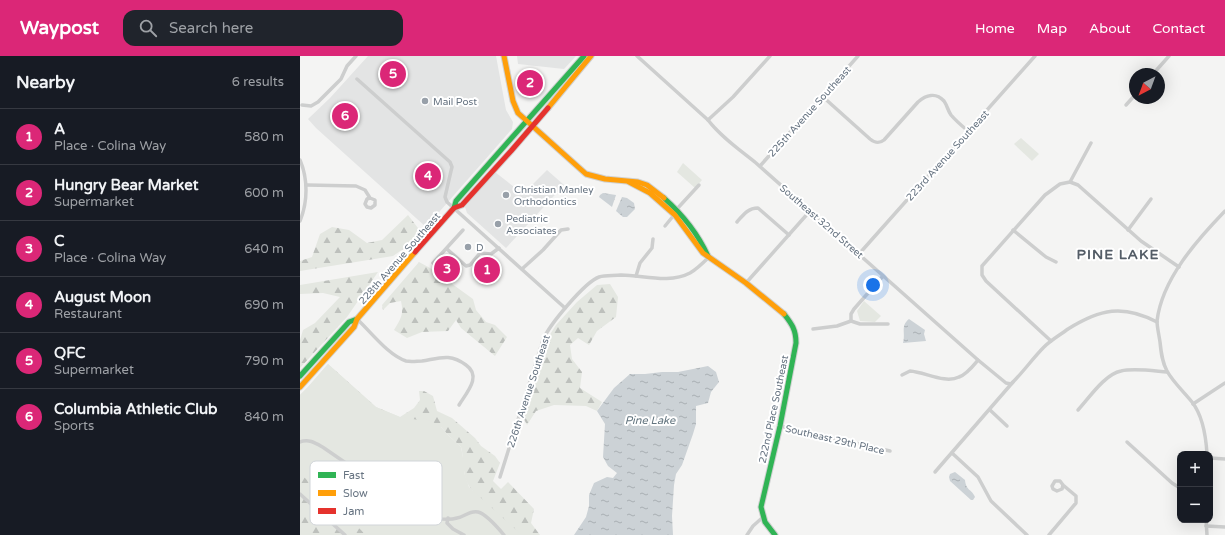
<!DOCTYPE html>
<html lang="en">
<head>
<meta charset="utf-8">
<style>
	:root { --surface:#171b24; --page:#20242c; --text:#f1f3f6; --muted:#9ea1a6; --line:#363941; --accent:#db2777 }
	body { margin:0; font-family:"Varela Round",sans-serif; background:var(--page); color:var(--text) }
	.controls { position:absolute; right:12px; bottom:12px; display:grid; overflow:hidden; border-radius:8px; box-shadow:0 4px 16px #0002 }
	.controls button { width:36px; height:36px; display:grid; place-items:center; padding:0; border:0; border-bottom:1px solid var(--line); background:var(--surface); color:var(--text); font:20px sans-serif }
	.compass { position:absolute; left:829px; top:12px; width:36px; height:36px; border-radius:50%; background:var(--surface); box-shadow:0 4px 16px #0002; rotate:221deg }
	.you { position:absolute; left:573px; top:229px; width:14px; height:14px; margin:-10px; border:3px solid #fff; border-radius:50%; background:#1a73e8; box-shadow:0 0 0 6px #1a73e833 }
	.badge { display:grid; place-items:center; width:26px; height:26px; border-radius:50%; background:var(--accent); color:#fff; font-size:13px; font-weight:700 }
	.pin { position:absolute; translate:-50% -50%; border:2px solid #fff; box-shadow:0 1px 4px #0006 }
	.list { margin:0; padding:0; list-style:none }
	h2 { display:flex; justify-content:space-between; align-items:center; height:52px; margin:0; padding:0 16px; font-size:17px }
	h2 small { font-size:13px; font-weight:400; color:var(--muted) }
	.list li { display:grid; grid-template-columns:26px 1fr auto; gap:12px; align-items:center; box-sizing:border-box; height:56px; padding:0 16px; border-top:1px solid var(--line) }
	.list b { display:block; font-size:15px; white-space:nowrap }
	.list p { margin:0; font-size:13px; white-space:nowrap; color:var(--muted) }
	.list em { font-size:13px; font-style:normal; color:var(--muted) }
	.icon { flex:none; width:22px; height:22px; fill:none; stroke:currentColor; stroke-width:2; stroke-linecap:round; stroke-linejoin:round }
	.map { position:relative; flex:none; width:925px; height:479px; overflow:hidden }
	header { display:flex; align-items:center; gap:24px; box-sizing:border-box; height:56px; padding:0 20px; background:var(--accent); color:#fff }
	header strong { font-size:19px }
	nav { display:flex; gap:22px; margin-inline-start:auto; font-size:14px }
	.search { width:280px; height:36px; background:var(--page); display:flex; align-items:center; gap:10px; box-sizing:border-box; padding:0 14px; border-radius:12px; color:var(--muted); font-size:15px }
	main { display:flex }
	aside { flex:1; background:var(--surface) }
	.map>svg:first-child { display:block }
	.built { fill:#e3e4e4 }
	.forest { fill:url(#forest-firs); fill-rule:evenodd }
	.park { fill:#e4e7e1 }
	.water { fill:url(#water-ripples) }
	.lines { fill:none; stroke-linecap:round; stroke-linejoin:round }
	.fast-casing { stroke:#d0d1d1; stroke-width:7 }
	.slow-casing { stroke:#d0d1d1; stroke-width:7 }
	.jam-casing { stroke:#d0d1d1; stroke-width:7 }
	.street { stroke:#cdcece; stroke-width:3.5 }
	.fast { stroke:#30b455; stroke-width:5 }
	.slow { stroke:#ff9f0a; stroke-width:5 }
	.jam { stroke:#e5322d; stroke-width:5 }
	.poi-dot { fill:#98a0a9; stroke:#fff; stroke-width:1.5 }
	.labels { text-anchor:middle; stroke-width:4; stroke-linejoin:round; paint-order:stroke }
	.poi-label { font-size:10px; fill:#667381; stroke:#fff; text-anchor:start }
	.street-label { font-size:10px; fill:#667381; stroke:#fff }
	.water-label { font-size:11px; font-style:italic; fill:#62747e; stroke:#fff }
	.district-label { font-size:14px; font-weight:bold; letter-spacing:1px; fill:#545d67; stroke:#fff }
	.key { fill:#fff; stroke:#d1d5d9; stroke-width:1 }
	.key-label { font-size:11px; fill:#667381 }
</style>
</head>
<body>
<header>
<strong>Waypost</strong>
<div class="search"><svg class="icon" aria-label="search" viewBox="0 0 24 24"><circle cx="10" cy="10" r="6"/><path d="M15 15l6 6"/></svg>Search here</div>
<nav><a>Home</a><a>Map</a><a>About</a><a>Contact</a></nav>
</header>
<main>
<aside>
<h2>Nearby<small>6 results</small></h2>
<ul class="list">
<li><span class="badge">1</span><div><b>A</b><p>Place · Colina Way</p></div><em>580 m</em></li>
<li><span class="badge">2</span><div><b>Hungry Bear Market</b><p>Supermarket</p></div><em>600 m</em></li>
<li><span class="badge">3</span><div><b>C</b><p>Place · Colina Way</p></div><em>640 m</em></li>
<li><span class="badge">4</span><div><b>August Moon</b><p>Restaurant</p></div><em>690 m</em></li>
<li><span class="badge">5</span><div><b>QFC</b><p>Supermarket</p></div><em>790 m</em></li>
<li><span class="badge">6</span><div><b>Columbia Athletic Club</b><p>Sports</p></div><em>840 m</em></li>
</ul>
</aside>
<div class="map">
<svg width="925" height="479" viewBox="0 0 925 479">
	<defs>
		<pattern id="forest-firs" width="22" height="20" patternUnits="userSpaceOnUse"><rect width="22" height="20" fill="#e4e7e1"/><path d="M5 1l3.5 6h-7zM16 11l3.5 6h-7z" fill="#bdc0bc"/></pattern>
		<pattern id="water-ripples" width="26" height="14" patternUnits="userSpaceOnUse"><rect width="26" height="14" fill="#ccd2d6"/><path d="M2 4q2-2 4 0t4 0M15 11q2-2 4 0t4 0" fill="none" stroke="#a9afb3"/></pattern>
	</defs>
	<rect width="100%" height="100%" fill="#f4f4f3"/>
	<g class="built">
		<path d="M68,0H196L206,54L213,66L212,73L126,171L16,72L8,63L30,42Z"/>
		<path d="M217,0H276L264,13L218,8Z"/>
		<path d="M247,114L264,129L206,192L167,157L165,151L195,116L223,138Z"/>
	</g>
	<g class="forest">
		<path d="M108,159L121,176L112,187L93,200L0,215V205L12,201L20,178L32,171L49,174L67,187L82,184Z"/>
		<path d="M119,206L130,212L173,243L176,254L186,266L195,269L207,281L195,300L161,272L156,264L148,275L122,276L107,282L94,274C101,262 104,259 101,245L90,247L83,254L82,249Z"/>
		<path d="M78,216L47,261L0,312V284L3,274L15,267L40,241L23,237L0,238V229Z"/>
		<path d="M310,228L318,241L316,261L297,275L289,289L278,282L270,289L272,303L282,316L280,332L302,346L297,355L286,350L254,349L236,355L227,369L224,363L240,307L244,288L256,269L277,246L297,229Z"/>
		<path d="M28,308L76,351L100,361L114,352L120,344L119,335H124L133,340L137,355L152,362L175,382L181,390L195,400L200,407L193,425L201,433L208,426L234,453L231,467L240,479H0V339L8,331ZM141,371L148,379L161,391C165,406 161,423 173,435L49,450Z"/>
	</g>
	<g class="park">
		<path d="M721,82L739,98L732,105L714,88Z"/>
		<path d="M383,107L402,124L395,132L377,116Z"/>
		<path d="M564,245L581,260L575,266L560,265L557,255Z"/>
		<path d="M28,308L76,351L100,361L119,364L123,362L133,366L141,371L148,379L161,391L164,407V416L169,431L222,479H66L22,436L0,418V339L8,331Z"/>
	</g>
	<g class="water">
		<path d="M303,137L316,139L312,151L299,141L300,139Z"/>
		<path d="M322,141L327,142L334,147L335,153L327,161H323L316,155Z"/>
		<path d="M609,263L625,274L624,278L626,285L603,287C606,277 600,270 609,263Z"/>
		<path d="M408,310L416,316L419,326L411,336L408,347L396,350V368L393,378L382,409L376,418L374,429L372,460L373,479H274L286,461L289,450V439L294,427L307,421L313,422L317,417L308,410L303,401L305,368L297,355L314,332L330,318H345L362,316H378Z"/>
		<path d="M655,416L665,424C666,435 672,433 675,441L673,444H671L650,425L649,421L650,418Z"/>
	</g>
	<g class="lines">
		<defs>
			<g id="fast">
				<path d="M364,142C382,158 398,178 408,200"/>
				<path d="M154,152L156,145L284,0"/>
				<path d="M0,320L49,266L57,263"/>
				<path d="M475,479L465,466L461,451L480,370L496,287C496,274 492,268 484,258"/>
			</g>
			<g id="slow">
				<path d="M204,0L213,45L218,57L286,118L305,123L338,126L347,129L364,142"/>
				<path d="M248,52L291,0"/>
				<path d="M329,126L350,137L375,159L403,197L446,227L484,258"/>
				<path d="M0,331L54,271L57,263L115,196"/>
			</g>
			<path id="jam" d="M115,196L154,152L162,149L211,95L248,52"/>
		</defs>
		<use href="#fast" class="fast-casing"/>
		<use href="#slow" class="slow-casing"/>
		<use href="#jam" class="jam-casing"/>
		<g class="street">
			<path d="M337,0L408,64C421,81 440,94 456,107L678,304L706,327L711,328L713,326C724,315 733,302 744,291C751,284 760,279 768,273C800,253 823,248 857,266"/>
			<path d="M853,18L869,0"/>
			<path d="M57,23L150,106L152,111L151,115L145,141L147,146L265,252"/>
			<path d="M522,40L570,83C575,87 579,88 584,84L618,46C626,39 636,36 644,45C647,49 648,55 651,59C656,65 662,70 668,75"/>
			<path d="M2,49L11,50L18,46L41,23L47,10L56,0"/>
			<path d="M826,49L835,39"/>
			<path d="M408,64L433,41L470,0"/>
			<path d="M0,104C8,123 8,145 0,165"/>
			<path d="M460,110L558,0"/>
			<path d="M770,126L778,129L841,185L879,211"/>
			<path d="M7,129L56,130L65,134L70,142L75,144V149L71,152L67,151L65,148L67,143L70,142"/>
			<path d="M376,154L399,129"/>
			<path d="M437,166C443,159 448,152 458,152L489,179"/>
			<path d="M365,170L374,159"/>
			<path d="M713,174L746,201L756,206"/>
			<path d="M828,174L851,143"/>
			<path d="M147,193L166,210L170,209L180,197L191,198L199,192"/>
			<path d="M559,198L735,0"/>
			<path d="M133,207L163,174"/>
			<path d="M222,213L243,194L261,174L268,173"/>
			<path d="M336,220L340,207L352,192L353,183"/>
			<path d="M446,227L510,155"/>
			<path d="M57,263C71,276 88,299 106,305C112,306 117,305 122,305C140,302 150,297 166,309C182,320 167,336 159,349"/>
			<path d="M551,265V258L554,253L583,220"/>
			<path d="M513,273L537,270L551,265L560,268H588"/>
			<path d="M751,285L686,225L682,219V210L745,139L760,128L770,126L791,87"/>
			<path d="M602,319L610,315C625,316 645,328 659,321C667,318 673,310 678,304"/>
			<path d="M893,348L925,327"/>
			<path d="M690,354L707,370"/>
			<path d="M778,354C789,342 805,318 821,315C834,312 854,315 867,316"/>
			<path d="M480,370L590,395"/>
			<path d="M0,386C9,382 17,388 24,392L120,458C129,462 147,465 157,462C164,461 170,454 178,456C186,458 199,473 204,479"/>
			<path d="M827,386L872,427L880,432"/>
			<path d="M652,397L678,421L691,445L727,479"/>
			<path d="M907,398C906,381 903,360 892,346C884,336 873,326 867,315C862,306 861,296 860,286C859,279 857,271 857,265C862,223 897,184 925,155"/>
			<path d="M910,402L925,403"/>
			<path d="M635,416L713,326"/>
			<path d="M200,421L243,284C249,269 285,226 299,221C306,219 314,220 321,219C343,219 369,228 390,217C397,213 403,207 409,201"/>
			<path d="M0,438L45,479"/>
			<path d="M148,462L147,467L153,473L164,479"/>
			<path d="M906,464L907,479"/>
			<path d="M906,470L925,471"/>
			<path d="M447,479L453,470L462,462"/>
			<path d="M749,479L776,447V440L763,429L760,425H755L752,430L753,433L757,435L762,433L763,429"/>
		</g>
		<use href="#fast" class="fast"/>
		<use href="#slow" class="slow"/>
		<use href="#jam" class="jam"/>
	</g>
	<g class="poi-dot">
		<circle cx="125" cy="45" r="4"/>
		<circle cx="206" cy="139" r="4"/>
		<circle cx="198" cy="168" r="4"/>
		<circle cx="168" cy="191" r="4"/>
	</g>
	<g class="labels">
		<g class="poi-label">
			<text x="133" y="49">Mail Post</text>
			<text x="214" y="137">Christian Manley<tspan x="214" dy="12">Orthodontics</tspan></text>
			<text x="206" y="166">Pediatric<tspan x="206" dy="12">Associates</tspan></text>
			<text x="176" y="195">D</text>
		</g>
		<g class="street-label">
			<text transform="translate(509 55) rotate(-48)" y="4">225th Avenue Southeast</text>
			<text transform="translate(647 99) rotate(-48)" y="4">223rd Avenue Southeast</text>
			<text transform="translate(522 165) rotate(41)" y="4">Southeast 32nd Street</text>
			<text transform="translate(99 202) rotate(-49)" y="4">228th Avenue Southeast</text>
			<text transform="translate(228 335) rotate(-72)" y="4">226th Avenue Southeast</text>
			<text transform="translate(473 353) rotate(-78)" y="4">222nd Place Southeast</text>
			<text transform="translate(535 383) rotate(13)" y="4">Southeast 29th Place</text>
		</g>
		<g class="water-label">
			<text x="350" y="368">Pine Lake</text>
		</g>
		<g class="district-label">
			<text x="818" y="203">PINE LAKE</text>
		</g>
	</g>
	<rect x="10" y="405" width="132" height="64" rx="6" class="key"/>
	<rect x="18" y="416" width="18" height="6" fill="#30b455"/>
	<rect x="18" y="434" width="18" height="6" fill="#ff9f0a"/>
	<rect x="18" y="452" width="18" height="6" fill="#e5322d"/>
	<g class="key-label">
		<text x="43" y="423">Fast</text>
		<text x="43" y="441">Slow</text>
		<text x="43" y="459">Jam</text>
	</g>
</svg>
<div class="controls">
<button>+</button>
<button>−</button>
</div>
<svg class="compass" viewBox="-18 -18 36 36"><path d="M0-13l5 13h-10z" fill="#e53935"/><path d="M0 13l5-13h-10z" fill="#9ea1a6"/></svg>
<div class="you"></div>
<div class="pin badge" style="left:187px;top:214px">1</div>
<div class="pin badge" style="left:230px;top:27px">2</div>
<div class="pin badge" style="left:147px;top:213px">3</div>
<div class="pin badge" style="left:128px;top:120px">4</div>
<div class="pin badge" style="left:93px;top:18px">5</div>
<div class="pin badge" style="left:45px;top:60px">6</div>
</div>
</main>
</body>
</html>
